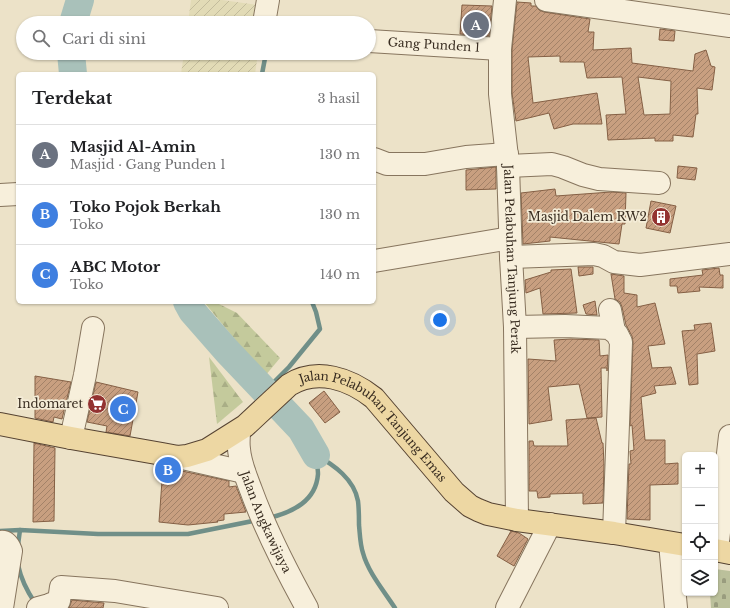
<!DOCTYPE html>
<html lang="id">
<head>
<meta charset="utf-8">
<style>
	:root { --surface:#fff; --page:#f6f6f6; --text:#202124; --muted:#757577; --line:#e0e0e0; --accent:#db2777 }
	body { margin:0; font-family:"Libre Baskerville",serif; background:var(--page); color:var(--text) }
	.controls { position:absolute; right:12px; bottom:12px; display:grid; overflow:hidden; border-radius:6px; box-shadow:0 1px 3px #0004 }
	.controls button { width:36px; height:36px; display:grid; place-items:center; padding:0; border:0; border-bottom:1px solid var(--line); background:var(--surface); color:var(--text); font:20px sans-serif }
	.you { position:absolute; left:440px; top:320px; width:14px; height:14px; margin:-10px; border:3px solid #fff; border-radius:50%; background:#1a73e8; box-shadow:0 0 0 6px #1a73e833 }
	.badge { display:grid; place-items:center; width:26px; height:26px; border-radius:50%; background:var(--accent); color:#fff; font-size:13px; font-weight:700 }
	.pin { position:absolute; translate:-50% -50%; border:2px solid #fff; box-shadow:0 1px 4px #0006 }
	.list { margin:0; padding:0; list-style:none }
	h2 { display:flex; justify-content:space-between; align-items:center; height:52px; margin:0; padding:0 16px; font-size:17px }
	h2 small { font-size:13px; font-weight:400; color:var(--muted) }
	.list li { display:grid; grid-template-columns:26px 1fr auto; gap:12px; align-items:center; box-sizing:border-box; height:60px; padding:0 16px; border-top:1px solid var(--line) }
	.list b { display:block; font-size:15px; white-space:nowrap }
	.list p { margin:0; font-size:13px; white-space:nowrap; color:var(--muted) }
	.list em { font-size:13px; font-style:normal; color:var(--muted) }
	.icon { flex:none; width:22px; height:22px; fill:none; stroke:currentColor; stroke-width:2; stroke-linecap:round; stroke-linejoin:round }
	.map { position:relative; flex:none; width:730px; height:608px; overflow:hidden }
	.search { position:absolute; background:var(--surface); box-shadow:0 1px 3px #0004; left:16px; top:16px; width:360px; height:44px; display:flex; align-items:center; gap:10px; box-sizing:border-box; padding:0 14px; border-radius:22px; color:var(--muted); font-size:15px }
	.panel { position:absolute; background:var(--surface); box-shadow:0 1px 3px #0004; left:16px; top:72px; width:360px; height:232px; border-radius:6px }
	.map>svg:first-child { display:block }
	.farmland { fill:url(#farmland-furrows) }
	.forest { fill:url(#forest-firs) }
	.cemetery { fill:url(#cemetery-stones) }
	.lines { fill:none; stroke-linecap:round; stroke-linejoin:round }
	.stream { stroke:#708f88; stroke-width:4.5 }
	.river { stroke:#a9c1ba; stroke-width:28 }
	.building { fill:url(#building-hatch); stroke:#856045; fill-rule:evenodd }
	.minor-casing { stroke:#87755e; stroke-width:24 }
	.major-casing { stroke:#564332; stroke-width:24 }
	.minor { stroke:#f7efdb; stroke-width:22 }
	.major { stroke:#edd7a3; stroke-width:22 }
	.labels { text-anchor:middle; stroke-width:3.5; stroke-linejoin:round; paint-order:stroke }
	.street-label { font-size:12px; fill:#392d21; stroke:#f4ecd7 }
	.poi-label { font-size:12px; fill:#392d21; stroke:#f4ecd7; text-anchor:end }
</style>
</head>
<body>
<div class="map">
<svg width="730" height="608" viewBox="0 0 730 608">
	<defs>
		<pattern id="farmland-furrows" width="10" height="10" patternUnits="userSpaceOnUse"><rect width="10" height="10" fill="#e2dbb6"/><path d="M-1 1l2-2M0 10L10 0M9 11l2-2" fill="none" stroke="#c3bc9c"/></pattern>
		<pattern id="forest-firs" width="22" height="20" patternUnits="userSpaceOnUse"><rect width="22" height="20" fill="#c4ca9c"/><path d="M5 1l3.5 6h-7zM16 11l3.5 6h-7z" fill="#a9ae86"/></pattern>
		<pattern id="cemetery-stones" width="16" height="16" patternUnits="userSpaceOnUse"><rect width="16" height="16" fill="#bbc09b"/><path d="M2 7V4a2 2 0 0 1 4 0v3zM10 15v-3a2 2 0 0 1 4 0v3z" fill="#999c7e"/></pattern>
		<pattern id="building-hatch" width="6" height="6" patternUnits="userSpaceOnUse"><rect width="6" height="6" fill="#c89f80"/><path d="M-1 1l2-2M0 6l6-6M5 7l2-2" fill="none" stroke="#a38268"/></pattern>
	</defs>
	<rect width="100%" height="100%" fill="#ece2c8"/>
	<g class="farmland">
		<path d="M191,0H222L264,6L262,23H188Z"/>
		<path d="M184,53H258L255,74H181Z"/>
	</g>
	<g class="forest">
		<path d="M204,302H215L237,313L280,358L265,376Z"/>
		<path d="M209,357L243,402L217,424Z"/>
	</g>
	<path class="cemetery" d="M715,569L730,571V608H711L710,593H715Z"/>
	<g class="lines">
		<g class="stream">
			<path d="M262,74L266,53"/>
			<path d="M265,391L289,367L320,329L316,312L312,302"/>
			<path d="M316,455C334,465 354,479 358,501C359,509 359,517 359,525C360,535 360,544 363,553C368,572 384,591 395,608"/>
			<path d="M269,518C293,512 316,501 318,474C318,468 316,461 316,455"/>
			<path d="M0,531L20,530L98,534H188L258,520"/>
			<path d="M18,545L20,530"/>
			<path d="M18,565C21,579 27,591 35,603"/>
		</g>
		<g class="river">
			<path d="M73,23L80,0"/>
			<path d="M71,53L73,74"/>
			<path d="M187,302L192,311L227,351L301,429L316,455"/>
		</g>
	</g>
	<g class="building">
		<path d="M517,2L531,3V6H536L539,10L544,12L590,19L588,32H594L593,50L631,48L632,63L693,71L695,54L706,50L711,66L715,67L712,90L697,88L698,114H696L693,137L673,135V141H655V138L608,140L606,115L626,114L622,77L587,78L584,62H560V56L528,57L533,103L597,93L602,124H573L554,129L549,113L516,121L512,93V50ZM638,77L671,81L670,114L644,115Z"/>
		<path d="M462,5L492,6L489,36L460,34Z"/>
		<path d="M660,29L675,31L674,41L659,40Z"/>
		<path d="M678,166L697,168L695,180L677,178Z"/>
		<path d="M496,167V189L466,190V170Z"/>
		<path d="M555,189L556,196L611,192L626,193L625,224H622L619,244L550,237V241L523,244L521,193Z"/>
		<path d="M651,201L676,206L670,233L646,228Z"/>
		<path d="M578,267H593V274L579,276Z"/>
		<path d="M719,268L720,275H723V288L699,287L700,291L678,293L677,286H670V279L703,275L702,270Z"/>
		<path d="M571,269L577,313L543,314L540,288L526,293L525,280L551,272V270Z"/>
		<path d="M611,274L624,276V293L637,295V307L655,303L665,344L648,346L652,368L671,367L676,384L654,386L656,393L641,397L645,440H665V464L678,463V484L650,485V520L627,519L629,464H631L630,451L634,450L632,425L630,426L633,342L632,336L626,325L622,307L620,302L615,299Z"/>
		<path d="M595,301L597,315L586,314L583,305Z"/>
		<path d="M711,323L715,351L697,354L698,384L689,385L682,331L695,330L694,325Z"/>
		<path d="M571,339L599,340L600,356L608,355L607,371V368H601L602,417L587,418L579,384L548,387L552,420L529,424L528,359L556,361L554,340Z"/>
		<path d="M35,376L71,382L62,419L54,417L53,422L35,418Z"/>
		<path d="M96,382L138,392L130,436L106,432L107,426L87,422Z"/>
		<path d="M324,391L340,412L325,423L309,403Z"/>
		<path d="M596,418L602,443H603L604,465L603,503L583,504V493L550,494V497L538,498L537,491H529V441H533L534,446H568L566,420Z"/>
		<path d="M34,443L55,448L54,521L33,522Z"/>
		<path d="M163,467L229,481V487L236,486L246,512L224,514V520L217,521L218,522L188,525L159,522Z"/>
		<path d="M511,531L519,533L528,539L514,566L497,556Z"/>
		<path d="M72,600L104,603L103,608H69Z"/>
	</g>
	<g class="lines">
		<defs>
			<g id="minor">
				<path id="s1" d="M505,0L500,49V94L508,166L511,257L515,327L517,520"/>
				<path d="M546,0L730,26"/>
				<path d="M264,23L268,0"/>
				<path id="s2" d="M369,41L500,49"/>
				<path d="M374,159L387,164H425L466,157L507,154"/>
				<path d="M508,166L552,164L563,167L583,175L599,179L659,183"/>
				<path d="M0,195L18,194"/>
				<path d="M511,257L594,254L603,256L614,262L640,265L730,254"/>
				<path d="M374,261L510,238"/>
				<path d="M610,310L614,331"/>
				<path d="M515,327L565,326L609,328L617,334L621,342L614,533"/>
				<path id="s3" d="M239,431C239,437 238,443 239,449C240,463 246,477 251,490C266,531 286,570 307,608"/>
				<path d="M71,438L85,375L93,328"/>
				<path d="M178,457L244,472"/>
				<path d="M0,542C6,541 9,546 11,551L2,608"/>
				<path d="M670,543L676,608"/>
				<path d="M717,550L730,436"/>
				<path d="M38,608L49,605L59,601L61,587L115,591L217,608"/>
				<path d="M507,608L550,524"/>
			</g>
			<g id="major">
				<path id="s4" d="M0,424L71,438L162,454L178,457L187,456L207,450L245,426L289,385C317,367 350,379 374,398L454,492L470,506L478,510L488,514L517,520L614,533L685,545"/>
				<path d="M715,550L730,553"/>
			</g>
		</defs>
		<use href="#minor" class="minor-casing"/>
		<use href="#major" class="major-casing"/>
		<use href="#minor" class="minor"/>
		<use href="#major" class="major"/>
	</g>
	<defs>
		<symbol id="building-disc" viewBox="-11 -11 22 22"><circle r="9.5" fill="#933231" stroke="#f4ecd7"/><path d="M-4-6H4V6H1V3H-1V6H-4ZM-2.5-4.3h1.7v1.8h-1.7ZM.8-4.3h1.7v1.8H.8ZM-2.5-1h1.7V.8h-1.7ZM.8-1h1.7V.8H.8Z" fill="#fff"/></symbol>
		<symbol id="supermarket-disc" viewBox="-11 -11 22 22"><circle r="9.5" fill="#933231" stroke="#f4ecd7"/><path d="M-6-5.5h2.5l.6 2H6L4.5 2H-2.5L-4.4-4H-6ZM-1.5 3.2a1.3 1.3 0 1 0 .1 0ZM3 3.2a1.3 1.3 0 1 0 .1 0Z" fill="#fff"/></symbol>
	</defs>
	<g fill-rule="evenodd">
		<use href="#building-disc" x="650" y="206" width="22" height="22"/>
		<use href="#supermarket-disc" x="86" y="393" width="22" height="22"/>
	</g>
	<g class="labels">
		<g class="street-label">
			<text dy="4" stroke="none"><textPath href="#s2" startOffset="65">Gang Punden 1</textPath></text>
			<text dy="4" stroke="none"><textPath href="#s1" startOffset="260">Jalan Pelabuhan Tanjung Perak</textPath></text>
			<text dy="4" stroke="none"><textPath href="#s4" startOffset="422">Jalan Pelabuhan Tanjung Emas</textPath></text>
			<text dy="4" stroke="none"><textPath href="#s3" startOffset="96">Jalan Angkawijaya</textPath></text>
		</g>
		<g class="poi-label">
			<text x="647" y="221">Masjid Dalem RW2</text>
			<text x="83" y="408">Indomaret</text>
		</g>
	</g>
</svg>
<div class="controls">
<button>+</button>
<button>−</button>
<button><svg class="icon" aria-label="locate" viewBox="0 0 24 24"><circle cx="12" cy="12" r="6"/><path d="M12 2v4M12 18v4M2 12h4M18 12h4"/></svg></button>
<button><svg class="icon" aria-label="layers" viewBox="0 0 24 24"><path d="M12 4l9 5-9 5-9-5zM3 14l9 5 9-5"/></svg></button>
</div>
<div class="you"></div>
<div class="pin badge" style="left:476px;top:25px;background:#6b7280">A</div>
<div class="pin badge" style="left:168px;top:470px;background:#3f7fe0">B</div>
<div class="pin badge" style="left:123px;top:409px;background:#3f7fe0">C</div>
<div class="search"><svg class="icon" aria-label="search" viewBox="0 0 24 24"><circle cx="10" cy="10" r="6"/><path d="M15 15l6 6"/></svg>Cari di sini</div>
<section class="panel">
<h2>Terdekat<small>3 hasil</small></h2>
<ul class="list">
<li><span class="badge" style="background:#6b7280">A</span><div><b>Masjid Al-Amin</b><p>Masjid · Gang Punden 1</p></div><em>130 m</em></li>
<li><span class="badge" style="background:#3f7fe0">B</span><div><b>Toko Pojok Berkah</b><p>Toko</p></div><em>130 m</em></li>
<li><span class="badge" style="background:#3f7fe0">C</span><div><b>ABC Motor</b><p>Toko</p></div><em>140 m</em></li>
</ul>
</section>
</div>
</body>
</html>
